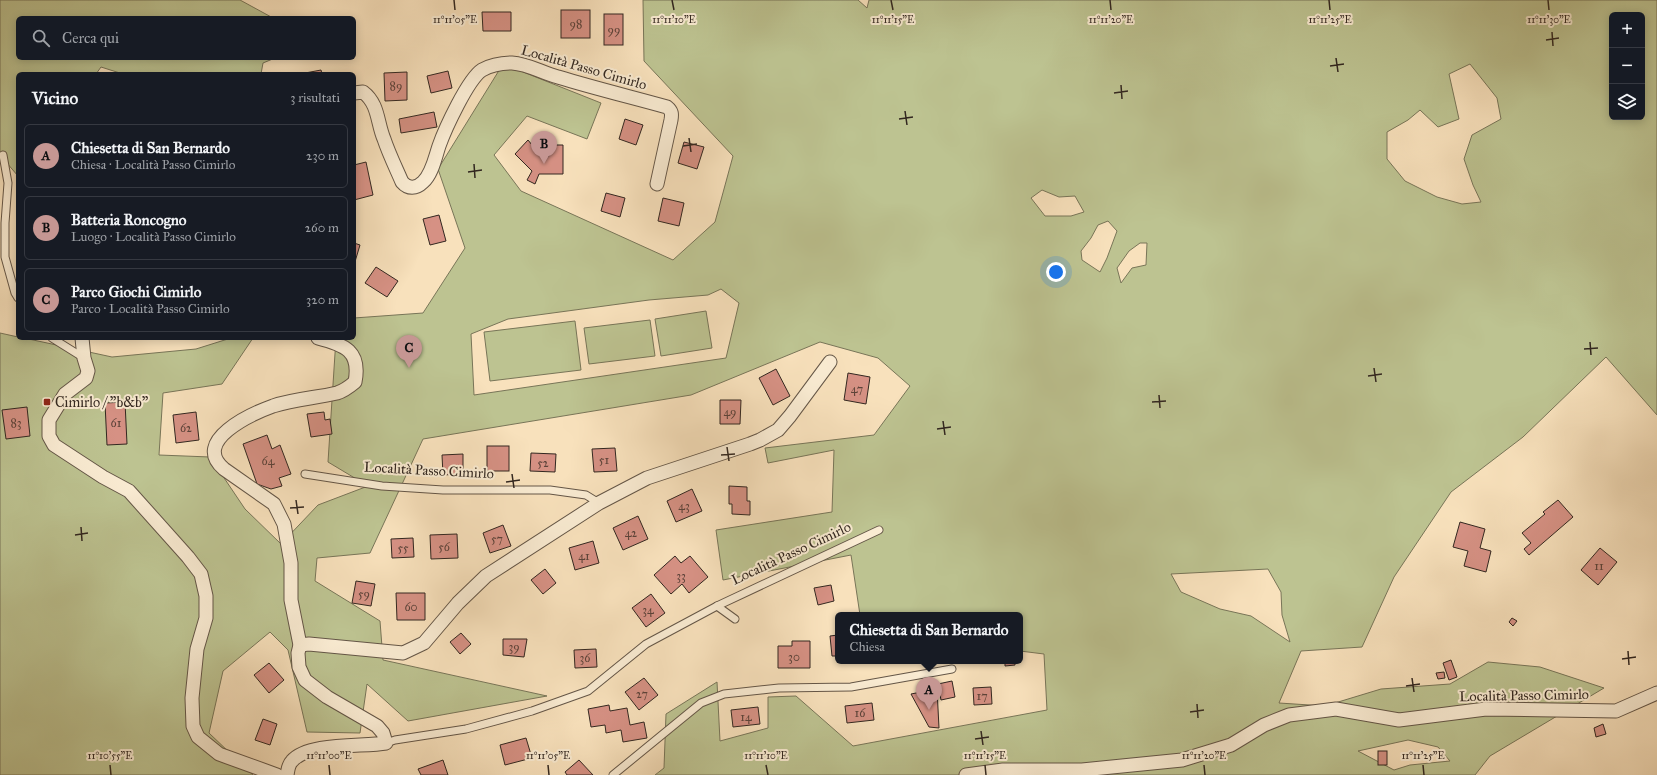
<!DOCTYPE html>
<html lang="it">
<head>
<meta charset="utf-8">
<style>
	:root { --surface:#171b24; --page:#242831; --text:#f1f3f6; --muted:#9ea1a6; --line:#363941; --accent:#c59692 }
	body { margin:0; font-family:"IM FELL Great Primer",serif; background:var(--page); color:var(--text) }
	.controls { position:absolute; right:12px; top:12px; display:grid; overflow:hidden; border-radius:6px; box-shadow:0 2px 10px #0003 }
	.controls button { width:36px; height:36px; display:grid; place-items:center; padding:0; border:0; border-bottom:1px solid var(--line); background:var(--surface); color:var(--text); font:20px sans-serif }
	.you { position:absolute; left:1056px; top:272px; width:14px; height:14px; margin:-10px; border:3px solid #fff; border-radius:50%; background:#1a73e8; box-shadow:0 0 0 6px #1a73e833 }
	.badge { display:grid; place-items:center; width:26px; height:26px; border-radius:50%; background:var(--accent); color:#111; font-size:13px; font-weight:700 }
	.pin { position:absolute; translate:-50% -33px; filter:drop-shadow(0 1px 2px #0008) }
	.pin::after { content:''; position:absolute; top:21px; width:14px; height:12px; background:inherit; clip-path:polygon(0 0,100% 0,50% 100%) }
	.popup { position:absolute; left:835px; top:612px; width:188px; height:52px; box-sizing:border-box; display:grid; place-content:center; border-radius:6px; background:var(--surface); filter:drop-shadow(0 1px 3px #0005); font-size:13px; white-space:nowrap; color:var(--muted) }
	.popup b { font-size:15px; color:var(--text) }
	.popup::after { content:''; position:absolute; left:50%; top:100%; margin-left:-8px; border:8px solid transparent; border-top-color:var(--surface) }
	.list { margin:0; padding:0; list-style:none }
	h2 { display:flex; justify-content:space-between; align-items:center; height:52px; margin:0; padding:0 16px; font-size:17px }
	h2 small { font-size:13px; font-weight:400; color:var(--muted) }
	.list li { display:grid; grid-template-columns:26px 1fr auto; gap:12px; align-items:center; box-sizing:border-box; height:64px; margin:0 8px 8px; padding:0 8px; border:1px solid var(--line); border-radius:6px }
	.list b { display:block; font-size:15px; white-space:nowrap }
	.list p { margin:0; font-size:13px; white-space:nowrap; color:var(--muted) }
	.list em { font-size:13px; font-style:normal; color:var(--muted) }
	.icon { flex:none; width:22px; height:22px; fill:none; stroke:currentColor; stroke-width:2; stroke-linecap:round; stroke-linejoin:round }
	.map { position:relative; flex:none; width:1657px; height:775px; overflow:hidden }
	.search { position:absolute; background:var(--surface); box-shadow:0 2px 10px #0003; left:16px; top:16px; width:340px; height:44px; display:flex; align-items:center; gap:10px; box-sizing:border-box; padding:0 14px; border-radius:6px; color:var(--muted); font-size:15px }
	.panel { position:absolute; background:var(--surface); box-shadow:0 2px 10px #0003; left:16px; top:72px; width:340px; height:268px; border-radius:6px }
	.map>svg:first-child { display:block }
	.green { fill:#bdc391; stroke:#787558; fill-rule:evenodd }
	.building { fill:#d69184; stroke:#322720 }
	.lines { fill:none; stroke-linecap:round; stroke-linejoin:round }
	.service-casing { stroke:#645647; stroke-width:9 }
	.minor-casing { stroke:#645647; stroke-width:15 }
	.service { stroke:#faecd3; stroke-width:7 }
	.minor { stroke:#faecd3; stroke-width:13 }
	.ticks { fill:none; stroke:#322720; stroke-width:1.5 }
	.poi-dot { fill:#8f2418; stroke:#faecd3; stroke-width:1.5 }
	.labels { text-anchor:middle; stroke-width:4; stroke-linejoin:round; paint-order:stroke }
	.number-label { font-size:12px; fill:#5b4239 }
	.street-label { font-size:14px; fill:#322720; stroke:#faecd3 }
	.poi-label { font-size:14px; fill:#322720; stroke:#faecd3; text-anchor:start }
	.ticks-label { font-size:10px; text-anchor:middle; fill:#322720; stroke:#faecd3; stroke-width:4; stroke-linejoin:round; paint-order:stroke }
</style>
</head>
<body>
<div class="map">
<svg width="1657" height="775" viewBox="0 0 1657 775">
	<rect width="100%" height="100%" fill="#f8e1bc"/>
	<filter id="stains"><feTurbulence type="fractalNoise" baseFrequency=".005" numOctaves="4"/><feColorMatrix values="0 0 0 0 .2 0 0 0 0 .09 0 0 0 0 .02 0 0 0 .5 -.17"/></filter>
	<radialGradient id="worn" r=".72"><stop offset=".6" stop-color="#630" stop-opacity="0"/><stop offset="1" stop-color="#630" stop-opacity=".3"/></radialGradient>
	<g class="green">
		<path d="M0,0H240L273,18H18V58H275L263,63L261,74H123L101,67L96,74H18V176L0,155Z"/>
		<path d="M643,0H858L867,8L869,0H1657V415L1606,357L1523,437L1451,492L1394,577L1362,647L1301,651L1279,703L1325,706L1381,689L1450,684L1488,662L1540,667L1604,688L1490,756L1475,775H655L664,768L666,714L717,682L720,741L768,728V697L796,696L853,746L1047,710L1044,654L1020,651V615H860L851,555L723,580L716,530L832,512L834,450L768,463L765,448L874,435L910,386L878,358L820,342L691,395L423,439L370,553L317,558L315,581L380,621L383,660L547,696L408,721L367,684L360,733L307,732L288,650L270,632L223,671L209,733L253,775H0V333L18,337V338H24L112,357L196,349L231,338H253L222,384L163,393L159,455L210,457L245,509L281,544L318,505L368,486L328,462L336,338H354V318L423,313L465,248L438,169L503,64L601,103L587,139L527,116L494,155L521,191L673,260L715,222L733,156L644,61ZM1612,15H1642V117H1612ZM1470,64L1497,98L1501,119L1472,135L1464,159L1473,185L1481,202L1462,204L1437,197L1405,181L1387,159V132L1408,120L1420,110L1438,127L1459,119L1449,74ZM1042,190L1059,197L1075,196L1084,212L1071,216H1045L1031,198ZM1108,221L1117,231L1107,258L1100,272L1082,260L1081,251L1091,238L1098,225ZM1140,243H1147L1146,265L1132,268L1121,283L1117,268L1129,251ZM721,289L739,303L726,358L474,395L471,334L508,319L649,300L708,295ZM1268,569L1281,592L1282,615L1290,642L1251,616L1220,609L1181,592L1171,574ZM1408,740L1438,747L1450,761L1410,765L1394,770L1358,751Z"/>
		<path d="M706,311L712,348L661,356L655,319Z"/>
		<path d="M650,320L655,356L589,364L584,328Z"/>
		<path d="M575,321L581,370L490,381L484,332Z"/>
	</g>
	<g class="building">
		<rect x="561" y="10" width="29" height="28"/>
		<path d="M482,12H511V31H483Z"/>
		<rect x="604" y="14" width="19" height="31"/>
		<path d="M321,70L322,74H300Z"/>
		<path d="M448,71L452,88L431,93L427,76Z"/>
		<path d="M407,72V100L385,101L384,73Z"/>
		<path d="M434,112L437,127L401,133L399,119Z"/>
		<path d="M625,119L643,125L636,145L619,139Z"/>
		<path d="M528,140L541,156H549V145H563V174H539L535,184L527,180L532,171L515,154Z"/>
		<path d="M684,142L704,147L697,169L678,163Z"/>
		<path d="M366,162L373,195L354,200V165Z"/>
		<path d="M606,193L625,198L620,217L601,211Z"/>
		<path d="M663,198L684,203L679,226L658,221Z"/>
		<path d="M439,215L446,241L430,245L423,219Z"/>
		<path d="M354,243L360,245L354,265Z"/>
		<path d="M376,267L398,281L387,297L365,283Z"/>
		<path d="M776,369L790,396L773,405L759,378Z"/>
		<path d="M848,373L870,377L866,404L844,400Z"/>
		<path d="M720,400H741L740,424H720Z"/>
		<path d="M125,402L127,444L107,445L105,403Z"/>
		<path d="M27,407L30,436L6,439L2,410Z"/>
		<path d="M196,412L199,440L176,443L173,415Z"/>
		<path d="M324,412L325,420L330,419L332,434L311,437L307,414Z"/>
		<path d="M267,435L272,449L280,445L291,474L279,478L282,486L271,489L257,484L243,444Z"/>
		<rect x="487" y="446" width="22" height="25"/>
		<path d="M615,448L617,471L594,472L592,449Z"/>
		<path d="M531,453L556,454L555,472L530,471Z"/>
		<path d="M463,454V474L443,475L442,455Z"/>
		<path d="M729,486L747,487V501H750V515L732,514V504H729Z"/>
		<path d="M692,489L702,511L676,522L667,501Z"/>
		<path d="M1558,500L1573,517L1529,555L1524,549L1531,543L1522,533L1545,514L1543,512Z"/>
		<path d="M638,516L648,539L623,550L613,528Z"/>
		<path d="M1460,522L1485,529L1480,548L1491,551L1486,572L1464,566L1468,551L1453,547Z"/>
		<path d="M503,525L511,546L490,553L483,533Z"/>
		<path d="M457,534L458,558L431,559L430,535Z"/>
		<path d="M413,538L414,557L392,558L391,539Z"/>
		<path d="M593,541L599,563L575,570L569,548Z"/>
		<path d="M1600,548L1617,562L1598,585L1581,570Z"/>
		<path d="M675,556L681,563L690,556L708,577L689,593L682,584L671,594L654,575Z"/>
		<path d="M545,569L556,583L543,594L531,580Z"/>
		<path d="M356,581L375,584L371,606L352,603Z"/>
		<path d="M831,585L834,601L818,605L814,588Z"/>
		<path d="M396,593H425V620H397Z"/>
		<path d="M651,594L665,613L646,627L632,608Z"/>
		<path d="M1512,618L1517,621L1513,626L1509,622Z"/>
		<path d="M461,633L471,644L460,654L450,642Z"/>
		<path d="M838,635V656H832L830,636Z"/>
		<path d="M503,639H527L524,657L503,655Z"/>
		<path d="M792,641H810V668H778V646H792Z"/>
		<path d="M596,649L597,667L575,668L574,650Z"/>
		<path d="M1451,660L1457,677L1449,680L1443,663Z"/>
		<path d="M1005,661H1015V665L1005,666Z"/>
		<path d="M269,663L284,680L269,693L254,675Z"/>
		<path d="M1444,672L1445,678L1438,679L1436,673Z"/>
		<path d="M644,678L658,695L639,710L625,692Z"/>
		<path d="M952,681L955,697L941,700L938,684Z"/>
		<path d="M991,687L992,704L974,705L973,688Z"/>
		<path d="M937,689L939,728L929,727L911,694Z"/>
		<path d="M872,703L874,720L847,723L845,706Z"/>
		<path d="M609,705L610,711L627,708L630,725L644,722L647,738L623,742L621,730L606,733L605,725L591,727L588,709Z"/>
		<path d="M758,707L760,724L733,727L731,710Z"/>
		<path d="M263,719L277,724L270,745L255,740Z"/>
		<path d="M1603,724L1606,734L1596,737L1594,728Z"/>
		<path d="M526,738L532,758L505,765L500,745Z"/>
		<rect x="1378" y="751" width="9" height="14"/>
		<path d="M443,760L448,775H421L418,769Z"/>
		<path d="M579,760L593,775H567L565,772Z"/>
	</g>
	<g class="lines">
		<defs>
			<g id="service">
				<path d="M3,155L8,183L5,223V257L15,293L18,298"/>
				<path d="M52,338L84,358"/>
				<path d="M305,474L382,486L443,490H550L586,495L599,503"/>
				<path d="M717,606L735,619"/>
				<path d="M386,743L395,740L466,729L532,711L588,691L646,644L717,606L879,530"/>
				<path d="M613,775L701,703L724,694L779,688L851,687L952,669"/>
			</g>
			<g id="minor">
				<path d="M354,93L363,92C379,104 377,123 384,139C389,154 396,168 402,182C408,189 416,189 423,182C432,174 435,158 439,146C445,129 468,79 482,70C491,65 502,63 512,63C529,64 542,73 558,77C594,88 631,97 667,107C672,111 672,114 671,120L657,184"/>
				<path d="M82,338L84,358L88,371L86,378L65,394L49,420V436L54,445L103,477L129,491L188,557L201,574L206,596V618L197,649L192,698L193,726L198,737L219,754L277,775"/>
				<path d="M300,645L309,644L403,653L424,643L458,603L486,576L599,503L647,478L750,444L760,440L778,430L790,416L830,362"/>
				<path d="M287,775C288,770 288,765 292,761C308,742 363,747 386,743L383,733L377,726L327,697L305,680L299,667L298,653L300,645L291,600V563L284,524L274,504L224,469C191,441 251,414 273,406C294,399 316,398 337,393C344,391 349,387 355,382C361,351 345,345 318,338"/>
				<path d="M966,775L1003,770H1082L1182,760L1231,745L1264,725L1289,715L1336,709L1399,720L1486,709L1616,711L1657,693"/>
			</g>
		</defs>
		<use href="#service" class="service-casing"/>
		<use href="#minor" class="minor-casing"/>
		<use href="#service" class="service"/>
		<use href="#minor" class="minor"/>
	</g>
	<path class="ticks" d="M454,0L455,10M672,0L674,10M891,0L893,10M1110,0L1111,10M1329,0L1330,10M1548,0L1549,10M1552,32L1553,46M1546,40L1559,38M1336,58L1338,72M1330,66L1344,64M1121,85L1122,99M1114,93L1128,91M905,111L907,125M899,119L913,117M689,138L691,152M683,146L697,144M474,164L475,178M468,172L482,170M1590,342L1591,355M1584,349L1598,348M1374,368L1376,382M1368,376L1382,374M1159,395L1160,408M1152,402L1166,401M943,421L945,435M937,429L951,427M727,447L729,461M721,455L735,454M512,474L514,488M506,482L520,480M296,500L298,514M290,508L304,507M81,527L82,541M75,535L88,533M1628,651L1629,665M1622,659L1636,657M1412,678L1414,692M1406,686L1420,684M1197,704L1198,718M1190,712L1204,710M981,731L983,745M975,739L989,737M110,765L111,775M329,765L330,775M548,765L549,775M766,765L768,775M985,765L986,775M1204,765L1205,775M1423,765L1424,775"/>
	<rect class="poi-dot" x="43" y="398" width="8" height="8" rx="2"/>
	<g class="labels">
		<g class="number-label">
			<text x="576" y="28">98</text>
			<text x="614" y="34">99</text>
			<text x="396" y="90">89</text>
			<text x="857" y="393">47</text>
			<text x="730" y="416">49</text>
			<text x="16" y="427">83</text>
			<text x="116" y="427">61</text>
			<text x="186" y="432">62</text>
			<text x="604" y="464">51</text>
			<text x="268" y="465">64</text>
			<text x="543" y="467">52</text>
			<text x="684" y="510">43</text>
			<text x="631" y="537">42</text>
			<text x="497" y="543">57</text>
			<text x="444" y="551">56</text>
			<text x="403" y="552">55</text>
			<text x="584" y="560">41</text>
			<text x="1599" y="570">11</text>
			<text x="681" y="580">33</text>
			<text x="364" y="598">59</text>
			<text x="411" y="611">60</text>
			<text x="648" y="614">34</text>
			<text x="514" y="651">39</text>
			<text x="794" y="661">30</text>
			<text x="585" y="662">36</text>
			<text x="642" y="698">27</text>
			<text x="982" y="700">17</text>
			<text x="860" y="717">16</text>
			<text x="746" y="721">14</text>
		</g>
		<g class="street-label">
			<text transform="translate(584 67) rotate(16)" y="5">Località Passo Cimirlo</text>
			<text transform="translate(429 470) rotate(3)" y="5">Località Passo Cimirlo</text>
			<text transform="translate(791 553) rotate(-25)" y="5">Località Passo Cimirlo</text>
			<text transform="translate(1524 695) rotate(-1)" y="5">Località Passo Cimirlo</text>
		</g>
		<g class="poi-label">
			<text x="55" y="407">Cimirlo / "b&amp;b"</text>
		</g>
	</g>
	<g class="ticks-label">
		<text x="455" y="23">11°11'05"E</text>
		<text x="674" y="23">11°11'10"E</text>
		<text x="893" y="23">11°11'15"E</text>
		<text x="1111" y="23">11°11'20"E</text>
		<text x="1330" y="23">11°11'25"E</text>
		<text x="1549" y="23">11°11'30"E</text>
		<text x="110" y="759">11°10'55"E</text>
		<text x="329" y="759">11°11'00"E</text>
		<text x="548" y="759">11°11'05"E</text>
		<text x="766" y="759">11°11'10"E</text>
		<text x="985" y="759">11°11'15"E</text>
		<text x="1204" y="759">11°11'20"E</text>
		<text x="1423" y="759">11°11'25"E</text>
	</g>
	<rect width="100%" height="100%" filter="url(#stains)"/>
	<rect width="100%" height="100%" fill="url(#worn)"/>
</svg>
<div class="controls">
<button>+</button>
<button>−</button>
<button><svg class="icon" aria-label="layers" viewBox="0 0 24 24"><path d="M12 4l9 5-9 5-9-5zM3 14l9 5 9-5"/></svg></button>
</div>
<div class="you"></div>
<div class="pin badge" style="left:929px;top:710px">A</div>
<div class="popup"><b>Chiesetta di San Bernardo</b>Chiesa</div>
<div class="pin badge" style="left:544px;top:164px">B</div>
<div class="pin badge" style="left:409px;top:368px">C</div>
<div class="search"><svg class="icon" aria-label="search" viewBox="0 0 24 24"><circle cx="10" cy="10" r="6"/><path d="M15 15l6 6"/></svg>Cerca qui</div>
<section class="panel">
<h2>Vicino<small>3 risultati</small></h2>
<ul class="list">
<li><span class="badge">A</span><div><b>Chiesetta di San Bernardo</b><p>Chiesa · Località Passo Cimirlo</p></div><em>230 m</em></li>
<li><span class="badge">B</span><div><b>Batteria Roncogno</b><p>Luogo · Località Passo Cimirlo</p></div><em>260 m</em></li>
<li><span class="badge">C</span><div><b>Parco Giochi Cimirlo</b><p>Parco · Località Passo Cimirlo</p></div><em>320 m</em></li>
</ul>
</section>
</div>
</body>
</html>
